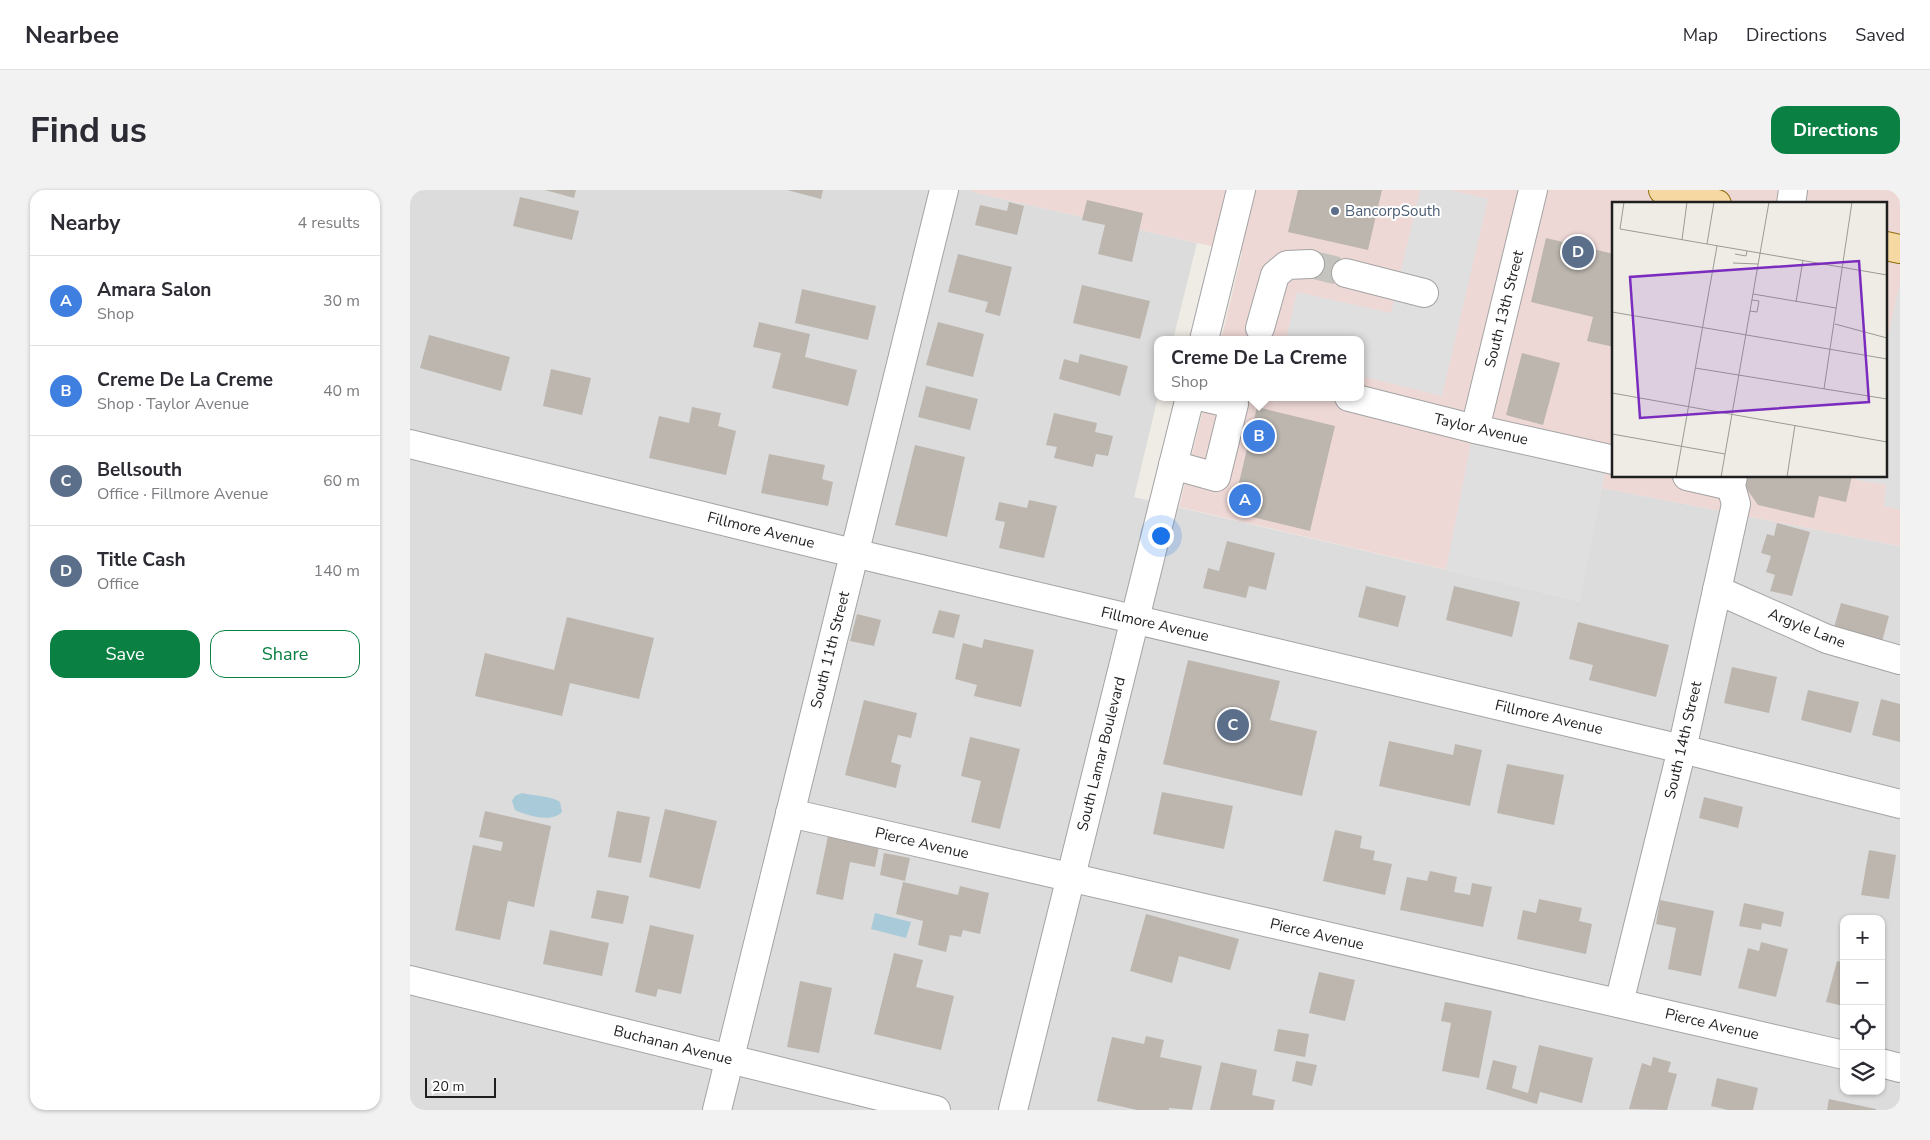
<!DOCTYPE html>
<html lang="en">
<head>
<meta charset="utf-8">
<style>
	:root { --surface:#fff; --page:#f2f2f3; --text:#2b2b33; --muted:#7c7c81; --line:#e1e1e2; --accent:#0b8043 }
	body { margin:0; font-family:"Nunito Sans",sans-serif; background:var(--page); color:var(--text) }
	.controls { position:absolute; right:15px; bottom:15px; display:grid; overflow:hidden; border-radius:10px; box-shadow:0 1px 4px #0004 }
	.controls button { width:45px; height:45px; display:grid; place-items:center; padding:0; border:0; border-bottom:1px solid var(--line); background:var(--surface); color:var(--text); font:25px sans-serif }
	.scale { position:absolute; left:15px; bottom:12px; width:71px; box-sizing:border-box; padding-left:5px; border:2px solid #1f1f1f; border-top:0; font-size:14px; line-height:18px; white-space:nowrap; color:#1f1f1f; -webkit-text-stroke:4px #fff; paint-order:stroke }
	.you { position:absolute; left:750px; top:345px; width:18px; height:18px; margin:-12px; border:4px solid #fff; border-radius:50%; background:#1a73e8; box-shadow:0 0 0 8px #1a73e833 }
	.badge { display:grid; place-items:center; width:32px; height:32px; border-radius:50%; background:var(--accent); color:#fff; font-size:16px; font-weight:700 }
	.pin { position:absolute; translate:-50% -50%; border:2px solid #fff; box-shadow:0 1px 5px #0006 }
	.popup { position:absolute; left:744px; top:146px; width:210px; height:65px; box-sizing:border-box; display:grid; place-content:center; border-radius:10px; background:var(--surface); filter:drop-shadow(0 1px 4px #0005); font-size:16px; white-space:nowrap; color:var(--muted) }
	.popup b { font-size:19px; color:var(--text) }
	.popup::after { content:''; position:absolute; left:50%; top:100%; margin-left:-10px; border:10px solid transparent; border-top-color:var(--surface) }
	.list { margin:0; padding:0; list-style:none }
	h2 { display:flex; justify-content:space-between; align-items:center; height:65px; margin:0; padding:0 20px; font-size:21px }
	h2 small { font-size:16px; font-weight:400; color:var(--muted) }
	.list li { display:grid; grid-template-columns:32px 1fr auto; gap:15px; align-items:center; box-sizing:border-box; height:90px; padding:0 20px; border-top:1px solid var(--line) }
	.list b { display:block; font-size:19px; white-space:nowrap }
	.list p { margin:0; font-size:16px; white-space:nowrap; color:var(--muted) }
	.list em { font-size:16px; font-style:normal; color:var(--muted) }
	.actions { display:flex; gap:10px; padding:15px 20px }
	.actions a { flex:1; padding:11px 0; border:1px solid var(--accent); border-radius:15px; text-align:center; font-size:18px; color:var(--accent) }
	.actions .main { background:var(--accent); color:#fff }
	.icon { flex:none; width:28px; height:28px; fill:none; stroke:currentColor; stroke-width:2; stroke-linecap:round; stroke-linejoin:round }
	.map { position:relative; flex:none; width:1490px; height:920px; overflow:hidden; border-radius:15px }
	header { display:flex; align-items:center; gap:30px; box-sizing:border-box; height:70px; padding:0 25px; background:var(--surface); border-bottom:1px solid var(--line) }
	header strong { font-size:24px }
	nav { display:flex; gap:28px; margin-inline-start:auto; font-size:18px }
	.intro { display:flex; align-items:center; justify-content:space-between; box-sizing:border-box; height:120px; padding:0 30px }
	h1 { margin:0; font-size:35px }
	.button { padding:12px 22px; border-radius:15px; background:var(--accent); color:#fff; font-size:18px; font-weight:700 }
	main { display:flex; gap:30px; padding:0 30px }
	aside { flex:1; background:var(--surface); border-radius:15px; box-shadow:0 1px 4px #0004 }
	.map>svg:first-child { display:block }
	.residential { fill:#dcdcdc; fill-rule:evenodd }
	.commercial { fill:#eed8d6; fill-rule:evenodd }
	.parking { fill:#dfdfdf }
	.water { fill:#a9cbd9 }
	.building { fill:#bcb6af }
	.lines { fill:none; stroke-linecap:round; stroke-linejoin:round }
	.minor-tunnel { stroke:#c5c3bd; stroke-width:28; stroke-dasharray:28 14; stroke-linecap:butt }
	.minor-casing { stroke:#a3a3a3; stroke-width:30 }
	.major-casing { stroke:#8f6c0a; stroke-width:30 }
	.minor { stroke:#fff; stroke-width:28 }
	.major { stroke:#f6d8a3; stroke-width:28 }
	.service-dot { fill:#5c6f8a; stroke:#fff; stroke-width:2 }
	.labels { text-anchor:middle; stroke-width:4; stroke-linejoin:round; paint-order:stroke }
	.service-label { font-size:15px; fill:#4e5e75; stroke:#fff; text-anchor:start }
	.street-label { font-size:15px; fill:#1f1f1f; stroke:#fff }
	.inset-road { fill:none; stroke:#9c9a96; stroke-width:1 }
	.view { fill:#7b2cbf; fill-opacity:0.15; stroke:#7b2cbf; stroke-width:2.5 }
	.inset-edge { fill:none; stroke:#1f1f1f; stroke-width:2.5 }
</style>
</head>
<body>
<header>
<strong>Nearbee</strong>
<nav><a>Map</a><a>Directions</a><a>Saved</a></nav>
</header>
<div class="intro"><h1>Find us</h1><a class="button">Directions</a></div>
<main>
<aside>
<h2>Nearby<small>4 results</small></h2>
<ul class="list">
<li><span class="badge" style="background:#3f7fe0">A</span><div><b>Amara Salon</b><p>Shop</p></div><em>30 m</em></li>
<li><span class="badge" style="background:#3f7fe0">B</span><div><b>Creme De La Creme</b><p>Shop · Taylor Avenue</p></div><em>40 m</em></li>
<li><span class="badge" style="background:#5c6f8a">C</span><div><b>Bellsouth</b><p>Office · Fillmore Avenue</p></div><em>60 m</em></li>
<li><span class="badge" style="background:#5c6f8a">D</span><div><b>Title Cash</b><p>Office</p></div><em>140 m</em></li>
</ul>
<div class="actions"><a class="main">Save</a><a>Share</a></div>
</aside>
<div class="map">
<svg width="1490" height="920" viewBox="0 0 1490 920">
	<rect width="100%" height="100%" fill="#efece5"/>
	<path class="residential" d="M0,0H562V2L787,53L763,150H748V207L724,307L1169,411L1192,298L1490,356V920H0ZM1434,729H1471V901H1434Z"/>
	<path class="commercial" d="M562,0H1490V356L1192,298L1170,411L769,317L796,207H950V150H811L832,63L562,2ZM1204,14H1476V286H1204Z"/>
	<g class="parking">
		<path d="M1010,0H1039L1078,9L1032,206L950,186V150H876L887,102L981,123Z"/>
		<path d="M1490,93V320L1474,316L1476,295L1447,290V286H1476V155Z"/>
		<path d="M1061,252L1196,277L1170,411L1036,380Z"/>
	</g>
	<g class="water">
		<path d="M112,603C124,606 142,606 150,612L152,622C141,633 118,626 105,620L102,611L105,606Z"/>
		<path d="M465,723L501,732L496,748L461,739Z"/>
	</g>
	<g class="building">
		<path d="M135,0H166L164,8Z"/>
		<path d="M377,0H413L411,9Z"/>
		<path d="M888,0H972L958,60L878,42Z"/>
		<path d="M110,7L169,21L162,50L103,36Z"/>
		<path d="M677,10L733,23L722,72L688,64L695,35L672,30Z"/>
		<path d="M599,12L614,16L607,45L565,35L570,15L597,21Z"/>
		<path d="M1136,48L1204,64V157L1177,151L1183,127L1121,112Z"/>
		<path d="M548,64L602,77L590,126L575,122L578,112L538,102Z"/>
		<path d="M672,95L740,111L730,149L663,133Z"/>
		<path d="M392,99L466,116L458,150L385,133Z"/>
		<path d="M349,132L400,144L395,167L447,180L438,216L362,198L371,163L343,157Z"/>
		<path d="M528,132L574,144L563,187L516,175Z"/>
		<path d="M19,145L100,167L91,201L10,178Z"/>
		<path d="M1112,163L1150,173L1133,235L1096,225Z"/>
		<path d="M670,164L718,176L710,206L649,189L654,169L668,173Z"/>
		<path d="M141,179L181,188L172,225L133,216Z"/>
		<path d="M516,196L568,209L560,240L508,227Z"/>
		<path d="M282,217L311,223L308,236L326,241L316,285L239,268L249,226L279,233Z"/>
		<path d="M847,217L925,236L900,341L822,322Z"/>
		<path d="M644,223L687,233L685,242L703,246L698,266L686,264L683,277L644,268L647,257L636,255Z"/>
		<path d="M505,255L555,267L537,347L485,335Z"/>
		<path d="M359,264L415,275L412,289L423,292L418,316L351,303Z"/>
		<path d="M1335,286H1442L1436,312L1409,306L1404,328L1348,315L1334,295Z"/>
		<path d="M619,310L647,316L634,368L589,358L595,332L585,330L589,312L617,318Z"/>
		<path d="M1367,333L1400,342L1382,406L1360,401L1365,385L1356,382L1361,366L1351,363L1357,344L1364,346Z"/>
		<path d="M817,351L865,363L856,400L839,396L836,408L793,398L798,378L809,381Z"/>
		<path d="M956,396L996,406L988,437L948,427Z"/>
		<path d="M1044,396L1110,412L1102,447L1036,430Z"/>
		<path d="M1431,413L1479,426L1471,455L1423,441Z"/>
		<path d="M529,420L550,425L544,448L522,443Z"/>
		<path d="M447,424L471,430L464,456L440,451Z"/>
		<path d="M157,427L244,448L229,509L160,493L152,526L65,506L75,463L144,480Z"/>
		<path d="M1168,432L1259,455L1246,507L1179,490L1183,475L1159,469Z"/>
		<path d="M574,449L624,460L611,517L564,506L567,495L545,489L553,453L572,458Z"/>
		<path d="M778,470L870,491L860,530L907,541L892,606L753,574Z"/>
		<path d="M1322,477L1367,487L1359,523L1314,513Z"/>
		<path d="M1398,500L1449,512L1441,543L1391,530Z"/>
		<path d="M1471,509L1490,514V552L1462,545Z"/>
		<path d="M454,510L507,523L501,548L488,545L481,572L491,575L486,598L435,585Z"/>
		<path d="M560,547L610,559L590,639L561,632L571,591L551,586Z"/>
		<path d="M979,551L1043,565L1045,554L1072,560L1060,616L969,596Z"/>
		<path d="M1097,574L1154,585L1144,635L1087,623Z"/>
		<path d="M752,602L823,616L814,659L743,644Z"/>
		<path d="M1294,607L1333,617L1328,638L1289,628Z"/>
		<path d="M255,619L307,631L290,699L239,687Z"/>
		<path d="M75,621L141,636L124,717L98,711L90,750L45,740L63,655L91,661L93,652L69,647Z"/>
		<path d="M207,621L240,627L231,673L198,667Z"/>
		<path d="M925,640L952,646L950,658L965,661L963,670L982,674L975,705L913,691Z"/>
		<path d="M419,641L470,651L465,677L440,672L433,710L406,704Z"/>
		<path d="M1459,660L1486,665L1479,709L1451,705Z"/>
		<path d="M474,663L500,668L495,691L470,685Z"/>
		<path d="M1020,681L1047,687L1044,702L1060,705L1062,693L1082,697L1073,737L990,720L997,687L1017,691Z"/>
		<path d="M493,692L548,705L550,696L579,703L570,744L553,740L551,747L540,745L536,762L508,755L513,731L486,724Z"/>
		<path d="M187,700L219,706L213,734L181,728Z"/>
		<path d="M1129,709L1172,718L1169,731L1182,734L1176,764L1107,749L1113,720L1126,723Z"/>
		<path d="M1250,710L1304,721L1291,786L1258,779L1266,738L1246,734Z"/>
		<path d="M1334,713L1374,722L1371,737L1352,733L1351,740L1329,736Z"/>
		<path d="M736,724L829,749L820,780L769,766L762,793L720,781Z"/>
		<path d="M240,735L284,745L271,804L248,799L246,807L225,802Z"/>
		<path d="M140,740L199,753L192,786L133,774Z"/>
		<path d="M1351,752L1378,759L1366,807L1328,798L1338,758L1349,761Z"/>
		<path d="M484,763L513,770L506,797L544,806L531,860L464,844Z"/>
		<path d="M1427,771L1434,773V816L1416,812Z"/>
		<path d="M909,782L945,790L935,831L899,823Z"/>
		<path d="M390,791L422,798L409,863L377,857Z"/>
		<path d="M1035,812L1082,821L1069,888L1032,881L1041,833L1031,831Z"/>
		<path d="M868,839L899,844L895,867L864,861Z"/>
		<path d="M736,846L754,850L750,867L792,876L782,920L759,918V920H727L687,911L702,847L734,854Z"/>
		<path d="M1129,855L1183,868L1172,913L1130,902L1127,914L1076,899L1083,870L1107,876L1102,898L1118,903Z"/>
		<path d="M1243,867L1261,872L1258,882L1267,884L1257,920L1219,919L1232,873L1241,876Z"/>
		<path d="M886,871L907,875L902,896L882,891Z"/>
		<path d="M811,872L847,880L842,905L865,910L863,920H800Z"/>
		<path d="M1307,888L1348,898L1343,920H1318L1301,916Z"/>
		<path d="M1419,909L1466,919V920H1417Z"/>
	</g>
	<g class="lines">
		<path class="minor-tunnel" d="M900,74L936,83"/>
		<defs>
			<g id="minor">
				<path d="M1381,14L1383,0"/>
				<path d="M936,83L1014,103"/>
				<path d="M850,138L865,85L877,75L900,74"/>
				<path d="M794,150L831,0"/>
				<path d="M939,207L1065,239L1204,270"/>
				<path d="M1065,239L1123,0"/>
				<path d="M0,254L431,360L1272,559L1490,614"/>
				<path d="M763,275L806,287L824,214L793,207"/>
				<path d="M1277,286L1321,296"/>
				<path d="M1307,400L1417,449L1490,470"/>
				<path d="M380,623L1434,865"/>
				<path d="M0,790L526,920"/>
				<path d="M1209,813L1272,559L1326,314L1321,296L1323,286"/>
				<path d="M1471,873L1490,878"/>
				<path d="M307,920L534,0"/>
				<path d="M603,920L780,207"/>
			</g>
			<g id="major">
				<path d="M1253,0L1307,14"/>
				<path d="M1476,56L1490,59"/>
			</g>
		</defs>
		<use href="#minor" class="minor-casing"/>
		<use href="#major" class="major-casing"/>
		<use href="#minor" class="minor"/>
		<use href="#major" class="major"/>
	</g>
	<circle class="service-dot" cx="925" cy="21" r="5"/>
	<g class="labels">
		<g class="service-label">
			<text x="935" y="26">BancorpSouth</text>
		</g>
		<g class="street-label">
			<text transform="translate(1094 119) rotate(-76)" y="5">South 13th Street</text>
			<text transform="translate(1071 239) rotate(13)" y="5">Taylor Avenue</text>
			<text transform="translate(351 340) rotate(14)" y="5">Fillmore Avenue</text>
			<text transform="translate(745 434) rotate(13)" y="5">Fillmore Avenue</text>
			<text transform="translate(1397 438) rotate(22)" y="5">Argyle Lane</text>
			<text transform="translate(420 460) rotate(-76)" y="5">South 11th Street</text>
			<text transform="translate(1139 527) rotate(13)" y="5">Fillmore Avenue</text>
			<text transform="translate(1273 550) rotate(-77)" y="5">South 14th Street</text>
			<text transform="translate(691 564) rotate(-76)" y="5">South Lamar Boulevard</text>
			<text transform="translate(512 653) rotate(13)" y="5">Pierce Avenue</text>
			<text transform="translate(907 744) rotate(13)" y="5">Pierce Avenue</text>
			<text transform="translate(1302 834) rotate(13)" y="5">Pierce Avenue</text>
			<text transform="translate(263 855) rotate(14)" y="5">Buchanan Avenue</text>
		</g>
	</g>
	<g transform="translate(1202 12)">
		<rect width="275" height="275" fill="#efece5"/>
		<path class="inset-road" d="M12,0L8,27L275,73M70,38L75,0M95,42L102,0M123,52L134,54L135,49M121,61L146,62M141,92L224,106M184,100L191,58M138,109L145,110L147,99L140,98M0,110L275,157M223,122L275,136M83,166L275,197M212,187L240,0M0,191L275,240M0,232L113,252M64,275L105,44M109,275L157,0M175,275L183,223"/>
		<path class="view" d="M247,59L257,200L28,216L18,75Z"/>
		<rect width="275" height="275" class="inset-edge"/>
	</g>
</svg>
<div class="controls">
<button>+</button>
<button>−</button>
<button><svg class="icon" aria-label="locate" viewBox="0 0 24 24"><circle cx="12" cy="12" r="6"/><path d="M12 2v4M12 18v4M2 12h4M18 12h4"/></svg></button>
<button><svg class="icon" aria-label="layers" viewBox="0 0 24 24"><path d="M12 4l9 5-9 5-9-5zM3 14l9 5 9-5"/></svg></button>
</div>
<div class="scale">20 m</div>
<div class="you"></div>
<div class="pin badge" style="left:835px;top:310px;background:#3f7fe0">A</div>
<div class="pin badge" style="left:849px;top:246px;background:#3f7fe0">B</div>
<div class="popup"><b>Creme De La Creme</b>Shop</div>
<div class="pin badge" style="left:823px;top:535px;background:#5c6f8a">C</div>
<div class="pin badge" style="left:1168px;top:62px;background:#5c6f8a">D</div>
</div>
</main>
</body>
</html>
